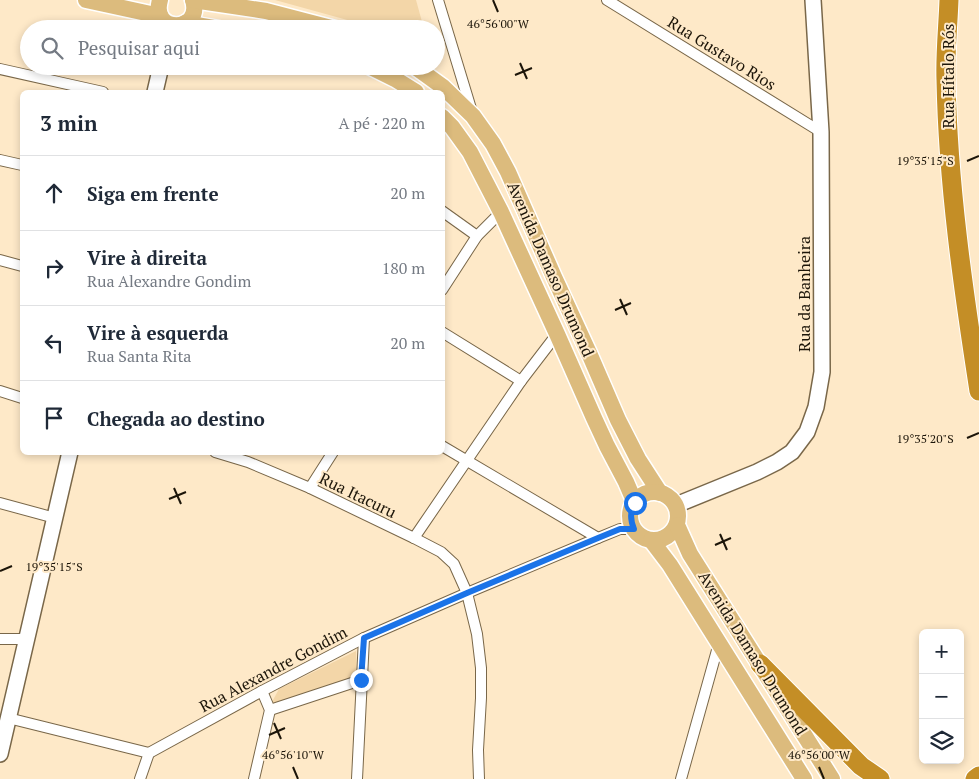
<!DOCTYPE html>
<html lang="pt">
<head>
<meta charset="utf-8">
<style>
	:root { --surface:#fff; --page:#f2f2f3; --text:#1f2937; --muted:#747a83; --line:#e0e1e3 }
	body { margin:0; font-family:"PT Serif",serif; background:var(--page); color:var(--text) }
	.controls { position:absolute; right:15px; bottom:15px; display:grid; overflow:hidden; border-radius:8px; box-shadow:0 2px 8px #0003 }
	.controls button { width:45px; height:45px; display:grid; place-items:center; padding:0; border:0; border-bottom:1px solid var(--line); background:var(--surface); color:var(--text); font:25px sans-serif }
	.stop { position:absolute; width:15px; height:15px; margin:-11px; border:4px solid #1a73e8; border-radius:50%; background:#fff }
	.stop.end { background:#1a73e8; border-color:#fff; box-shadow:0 1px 5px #0008 }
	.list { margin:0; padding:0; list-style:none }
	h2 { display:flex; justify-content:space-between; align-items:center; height:65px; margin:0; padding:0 20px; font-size:21px }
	h2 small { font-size:16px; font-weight:400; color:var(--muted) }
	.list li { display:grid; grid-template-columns:32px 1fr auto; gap:15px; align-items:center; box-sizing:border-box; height:75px; padding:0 20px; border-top:1px solid var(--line) }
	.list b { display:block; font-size:19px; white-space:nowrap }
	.list p { margin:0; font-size:16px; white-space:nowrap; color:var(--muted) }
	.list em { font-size:16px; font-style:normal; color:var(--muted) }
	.icon { flex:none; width:28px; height:28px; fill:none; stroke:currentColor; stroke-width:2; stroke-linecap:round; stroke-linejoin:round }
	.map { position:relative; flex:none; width:979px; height:779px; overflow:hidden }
	.search { position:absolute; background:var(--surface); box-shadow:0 2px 8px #0003; left:20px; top:20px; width:425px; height:55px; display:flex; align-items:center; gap:12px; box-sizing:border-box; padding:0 18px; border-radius:28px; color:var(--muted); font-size:19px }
	.panel { position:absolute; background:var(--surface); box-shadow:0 2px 8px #0003; left:20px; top:90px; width:425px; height:365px; border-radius:8px }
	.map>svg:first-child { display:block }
	.green { fill:#f3d6a8 }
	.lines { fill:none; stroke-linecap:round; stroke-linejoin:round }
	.street-casing { stroke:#796749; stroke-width:12 }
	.secondary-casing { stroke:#796749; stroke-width:18 }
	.primary-casing { stroke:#fff; stroke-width:19 }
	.highway-casing { stroke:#fff; stroke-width:21 }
	.street { stroke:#fff; stroke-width:10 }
	.secondary { stroke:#fff; stroke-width:15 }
	.primary { stroke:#dcbb7d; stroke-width:16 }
	.highway { stroke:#c48e26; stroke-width:19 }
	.route { stroke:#1a73e8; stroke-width:6 }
	.ticks { fill:none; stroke:#1c1509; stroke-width:2 }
	.labels { text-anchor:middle; stroke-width:4; stroke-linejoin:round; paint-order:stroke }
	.street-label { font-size:16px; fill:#1c1509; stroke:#fee9c8 }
	.ticks-label { font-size:12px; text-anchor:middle; fill:#1c1509; stroke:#fee9c8; stroke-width:4; stroke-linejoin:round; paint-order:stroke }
</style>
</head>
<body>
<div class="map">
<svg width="979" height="779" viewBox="0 0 979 779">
	<rect width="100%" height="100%" fill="#fee9c8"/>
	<g class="green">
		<path d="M275,0H416L424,29H374L369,26Z"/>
		<path d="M356,651L357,676L279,703L272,702L279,689Z"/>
	</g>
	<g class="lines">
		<defs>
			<g id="street">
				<path d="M438,0L472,112"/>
				<path d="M607,0L821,132"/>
				<path d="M0,69L103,92"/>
				<path d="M0,160L22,165"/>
				<path d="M442,211L477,236"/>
				<path d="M0,260L22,266"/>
				<path d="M442,290L477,236L501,212"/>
				<path d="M442,332L521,381"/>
				<path d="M0,391L22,398"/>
				<path d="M442,446L598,538"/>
				<path d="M215,452L248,462L310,488L414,538L441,552L454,564L467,593L477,634L481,668V698L478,750L479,779"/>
				<path d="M310,488L333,452"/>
				<path d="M0,503L55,518"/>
				<path d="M414,538L521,381L557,334"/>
				<path d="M0,639H26"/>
				<path d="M270,710L361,680"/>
				<path d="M8,718L149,753"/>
				<path d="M140,779L149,753L262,691L364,638L467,593L598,538L620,529H634"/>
				<path d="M254,779L270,710L262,691"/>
				<path d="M357,779L364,638"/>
				<path d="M681,779L719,643"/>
			</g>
			<g id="secondary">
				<path d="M155,92L161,66"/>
				<path d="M676,505L757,472L777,462L792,452L807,432L816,407L822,372L821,132L813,0"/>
				<path d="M0,754L70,452"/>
			</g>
			<g id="primary">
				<path d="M86,0L160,16"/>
				<path d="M160,0C150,34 203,33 193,0"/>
				<path d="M193,0L266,11L335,29"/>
				<path d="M185,23L219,29"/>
				<path d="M369,66L395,79L416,92"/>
				<path d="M414,66L443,87L473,116L493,144L508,172L554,277L589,353L618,420L638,459L660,493"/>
				<path d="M442,117L452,127L470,152L501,212L557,334L594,418L607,446L626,482L635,503"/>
				<circle cx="654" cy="516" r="24"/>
				<path d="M677,525L690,554L832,779"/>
				<path d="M651,540L670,565L804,779"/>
			</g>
			<g id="highway">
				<path d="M949,0C948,27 945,54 946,80C948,184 963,288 979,391"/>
				<path d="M760,664L861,766L880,779"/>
				<path d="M975,779L979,776"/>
			</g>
		</defs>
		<use href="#street" class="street-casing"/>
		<use href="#secondary" class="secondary-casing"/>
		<use href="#primary" class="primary-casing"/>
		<use href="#highway" class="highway-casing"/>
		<use href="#street" class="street"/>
		<use href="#secondary" class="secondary"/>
		<use href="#primary" class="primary"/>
		<use href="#highway" class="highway"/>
	</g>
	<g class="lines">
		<path class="route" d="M361,680L364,638L467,593L598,538L620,529H634C630,519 630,512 635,503"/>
	</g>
	<path class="ticks" d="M493,0L498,12M520,63L527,79M515,75L532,68M967,161L979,156M620,299L627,315M615,310L631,303M967,438L979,433M174,488L181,504M169,499L186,492M720,534L727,550M715,545L731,538M0,571L12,566M274,723L281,739M269,735L285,728M293,767L298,779M819,767L824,779"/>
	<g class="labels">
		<g class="street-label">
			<text transform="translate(722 53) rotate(32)" y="6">Rua Gustavo Rios</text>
			<text transform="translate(948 76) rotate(-90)" y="6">Rua Hítalo Rós</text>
			<text transform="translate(551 269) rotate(66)" y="6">Avenida Damaso Drumond</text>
			<text transform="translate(804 294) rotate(-90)" y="6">Rua da Banheira</text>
			<text transform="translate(358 495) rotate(26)" y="6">Rua Itacuru</text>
			<text transform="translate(753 653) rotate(58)" y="6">Avenida Damaso Drumond</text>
			<text transform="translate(273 669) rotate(-28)" y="6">Rua Alexandre Gondim</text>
		</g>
	</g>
	<g class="ticks-label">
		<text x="498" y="28">46°56'00"W</text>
		<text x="925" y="165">19°35'15"S</text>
		<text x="925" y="443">19°35'20"S</text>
		<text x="54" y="571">19°35'15"S</text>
		<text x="293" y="759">46°56'10"W</text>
		<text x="819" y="759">46°56'00"W</text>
	</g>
</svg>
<div class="controls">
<button>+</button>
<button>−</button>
<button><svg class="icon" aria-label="layers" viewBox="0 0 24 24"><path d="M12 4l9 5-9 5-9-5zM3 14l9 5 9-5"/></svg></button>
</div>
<div class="stop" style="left:635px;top:503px"></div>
<div class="stop end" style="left:361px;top:680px"></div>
<div class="search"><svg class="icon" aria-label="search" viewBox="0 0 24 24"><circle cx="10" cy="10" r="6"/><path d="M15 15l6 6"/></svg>Pesquisar aqui</div>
<section class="panel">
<h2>3 min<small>A pé · 220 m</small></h2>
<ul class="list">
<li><svg class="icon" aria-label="ahead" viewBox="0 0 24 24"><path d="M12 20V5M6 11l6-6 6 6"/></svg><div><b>Siga em frente</b></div><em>20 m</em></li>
<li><svg class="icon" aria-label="right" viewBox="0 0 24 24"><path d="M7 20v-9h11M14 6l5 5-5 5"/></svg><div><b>Vire à direita</b><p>Rua Alexandre Gondim</p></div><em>180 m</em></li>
<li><svg class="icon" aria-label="left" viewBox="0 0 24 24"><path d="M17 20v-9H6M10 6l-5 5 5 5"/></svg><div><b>Vire à esquerda</b><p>Rua Santa Rita</p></div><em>20 m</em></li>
<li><svg class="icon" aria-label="arrive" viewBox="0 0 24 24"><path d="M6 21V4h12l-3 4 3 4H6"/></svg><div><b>Chegada ao destino</b></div></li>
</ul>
</section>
</div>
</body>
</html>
